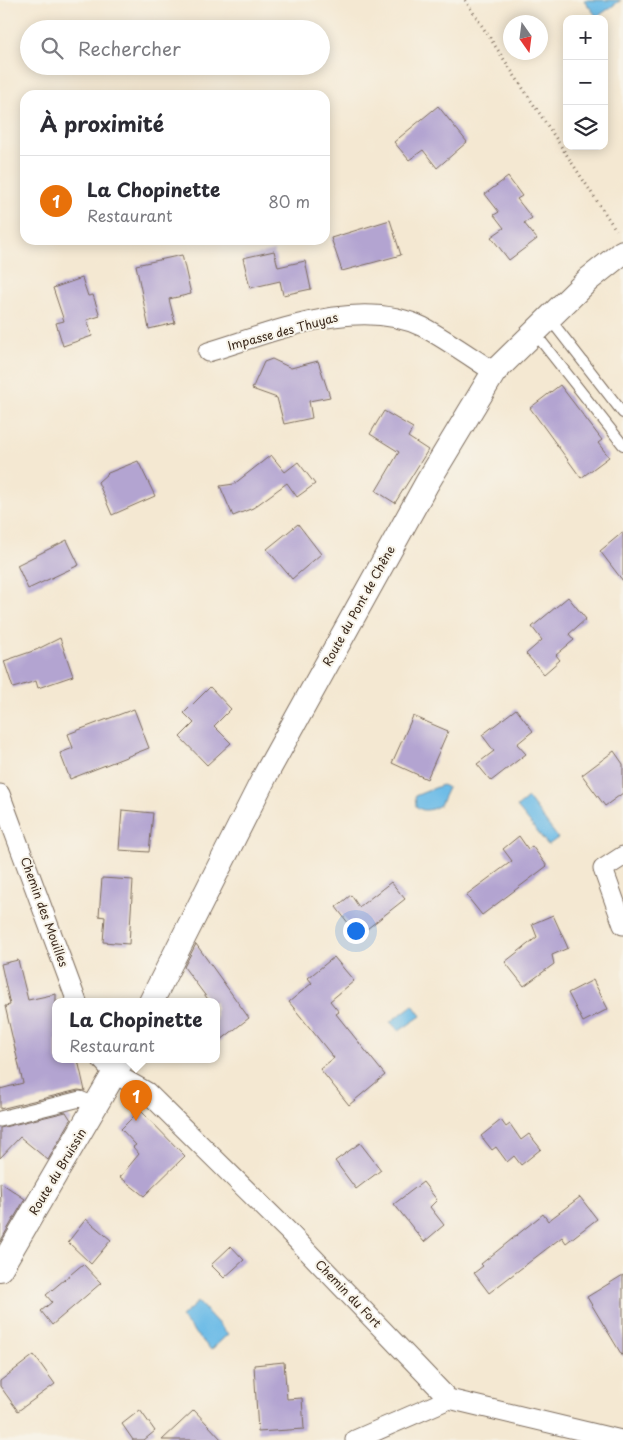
<!DOCTYPE html>
<html lang="fr">
<head>
<meta charset="utf-8">
<style>
	:root { --surface:#fff; --page:#f7f7f7; --text:#2b2b33; --muted:#7c7c81; --line:#e1e1e2; --accent:#ea580c }
	body { margin:0; font-family:"Playpen Sans",sans-serif; background:var(--page); color:var(--text) }
	.controls { position:absolute; right:15px; top:15px; display:grid; overflow:hidden; border-radius:10px; box-shadow:0 2px 12px #0003 }
	.controls button { width:45px; height:45px; display:grid; place-items:center; padding:0; border:0; border-bottom:1px solid var(--line); background:var(--surface); color:var(--text); font:25px sans-serif }
	.compass { position:absolute; left:503px; top:15px; width:45px; height:45px; border-radius:50%; background:var(--surface); box-shadow:0 2px 12px #0003; rotate:166deg }
	.you { position:absolute; left:355px; top:930px; width:18px; height:18px; margin:-12px; border:4px solid #fff; border-radius:50%; background:#1a73e8; box-shadow:0 0 0 8px #1a73e833 }
	.badge { display:grid; place-items:center; width:32px; height:32px; border-radius:50%; background:var(--accent); color:#fff; font-size:16px; font-weight:700 }
	.pin { position:absolute; translate:-50% -41px; filter:drop-shadow(0 1px 2px #0008) }
	.pin::after { content:''; position:absolute; top:26px; width:18px; height:15px; background:inherit; clip-path:polygon(0 0,100% 0,50% 100%) }
	.popup { position:absolute; left:52px; top:998px; width:168px; height:65px; box-sizing:border-box; display:grid; place-content:center; border-radius:10px; background:var(--surface); filter:drop-shadow(0 1px 4px #0005); font-size:16px; white-space:nowrap; color:var(--muted) }
	.popup b { font-size:19px; color:var(--text) }
	.popup::after { content:''; position:absolute; left:50%; top:100%; margin-left:-10px; border:10px solid transparent; border-top-color:var(--surface) }
	.list { margin:0; padding:0; list-style:none }
	h2 { display:flex; justify-content:space-between; align-items:center; height:65px; margin:0; padding:0 20px; font-size:21px }
	h2 small { font-size:16px; font-weight:400; color:var(--muted) }
	.list li { display:grid; grid-template-columns:32px 1fr auto; gap:15px; align-items:center; box-sizing:border-box; height:90px; padding:0 20px; border-top:1px solid var(--line) }
	.list b { display:block; font-size:19px; white-space:nowrap }
	.list p { margin:0; font-size:16px; white-space:nowrap; color:var(--muted) }
	.list em { font-size:16px; font-style:normal; color:var(--muted) }
	.icon { flex:none; width:28px; height:28px; fill:none; stroke:currentColor; stroke-width:2; stroke-linecap:round; stroke-linejoin:round }
	.map { position:relative; flex:none; width:623px; height:1440px; overflow:hidden }
	.search { position:absolute; background:var(--surface); box-shadow:0 2px 12px #0003; left:20px; top:20px; width:310px; height:55px; display:flex; align-items:center; gap:12px; box-sizing:border-box; padding:0 18px; border-radius:28px; color:var(--muted); font-size:19px }
	.panel { position:absolute; background:var(--surface); box-shadow:0 2px 12px #0003; left:20px; top:90px; width:310px; height:155px; border-radius:15px }
	.map>svg:first-child { display:block }
	.water { fill:#6dbce7; stroke:#547382 }
	.building { fill:#b3a4d1 }
	.lines { fill:none; stroke-linecap:round; stroke-linejoin:round }
	.service-casing { stroke:#7c6c5d; stroke-width:12 }
	.pedestrian-casing { stroke:#7c6c5d; stroke-width:17 }
	.minor-casing { stroke:#7c6c5d; stroke-width:21 }
	.tertiary-casing { stroke:#7c6c5d; stroke-width:26 }
	.path { stroke:#7c6c5d; stroke-width:3; stroke-dasharray:1 4; stroke-linecap:butt }
	.service { stroke:#fff; stroke-width:10 }
	.pedestrian { stroke:#fff; stroke-width:15 }
	.minor { stroke:#fff; stroke-width:19 }
	.tertiary { stroke:#fff; stroke-width:24 }
	.labels { text-anchor:middle; stroke-width:4; stroke-linejoin:round; paint-order:stroke }
	.street-label { font-size:12px; fill:#3b2a1e; stroke:#f7f3e8 }
</style>
</head>
<body>
<div class="map">
<svg width="623" height="1440" viewBox="0 0 623 1440">
	<rect width="100%" height="100%" fill="#f7f3e8"/>
	<filter id="ink" filterUnits="userSpaceOnUse"><feTurbulence type="fractalNoise" baseFrequency=".02" numOctaves="2"/><feDisplacementMap in="SourceGraphic" scale="10" xChannelSelector="R" yChannelSelector="G"/><feConvolveMatrix kernelMatrix="1 2 1 2 8 2 1 2 1" color-interpolation-filters="sRGB"/></filter>
	<filter id="wash" filterUnits="userSpaceOnUse"><feTurbulence type="fractalNoise" baseFrequency=".0096" numOctaves="4" result="noise"/><feDisplacementMap in="SourceGraphic" scale="20" xChannelSelector="R" yChannelSelector="G"/><feGaussianBlur stdDeviation="1.12" result="paint"/><feColorMatrix in="noise" values="0 0 0 0 0 0 0 0 0 0 0 0 0 0 0 0 0 1.4 0 .05"/><feComposite in="paint" operator="in"/></filter>
	<g filter="url(#wash)">
		<rect width="100%" height="100%" fill="#f4e8d2"/>
		<g class="water">
			<path d="M584,0H621L597,17Z"/>
			<path d="M442,785L447,787V790L440,805C432,810 423,813 416,806L415,796Z"/>
			<path d="M528,798L558,838L548,845L517,807Z"/>
			<path d="M413,1005L421,1016L399,1031L390,1022Z"/>
			<path d="M198,1302L228,1334L211,1350L181,1317Z"/>
		</g>
		<g id="blocks">
			<g class="building">
				<path d="M438,106L467,142L437,168L423,150L409,160L394,142Z"/>
				<path d="M508,177L522,196L517,199L532,218L524,223L537,239L509,260L491,237L504,228L494,215L499,212L485,194Z"/>
				<path d="M390,220L401,255L342,271L331,238Z"/>
				<path d="M274,251L278,267L305,261L311,289L283,295L280,281L250,288L243,258Z"/>
				<path d="M182,255L191,294L169,299L175,323L149,329L136,265Z"/>
				<path d="M82,278L88,296L93,295L100,316L87,320L92,336L63,346L56,323L64,321L53,288Z"/>
				<path d="M272,359L291,368L318,361L330,397L309,401L312,418L284,424L277,398L252,389L264,362Z"/>
				<path d="M560,385L602,440L598,443L609,457L581,478L530,408Z"/>
				<path d="M384,411L413,428L408,437L428,450L395,503L376,491L399,452L370,434Z"/>
				<path d="M271,455L285,472L298,462L315,484L297,497L287,483L253,508L233,516L220,486L234,484Z"/>
				<path d="M138,461L155,496L112,515L98,482L108,473Z"/>
				<path d="M298,524L321,554L292,579L267,549Z"/>
				<path d="M623,532V581L600,551Z"/>
				<path d="M67,540L79,565L28,589L17,565Z"/>
				<path d="M568,597L586,619L569,634L574,640L556,655L560,660L544,674L526,654L542,640L532,627Z"/>
				<path d="M60,638L73,676L38,688L36,681L13,688L4,661L36,650Z"/>
				<path d="M210,687L231,709L214,726L231,743L207,765L180,737L194,723L184,713Z"/>
				<path d="M134,709L149,748L70,779L60,753L73,748L68,734Z"/>
				<path d="M516,709L533,731L517,744L526,754L491,781L477,764L494,751L482,735Z"/>
				<path d="M413,716L448,731L427,779L392,763Z"/>
				<path d="M614,751L623,764V793L605,806L582,775Z"/>
				<path d="M122,810L153,813L149,852L119,850Z"/>
				<path d="M519,836L528,849L532,846L547,866L482,915L466,895L512,861L503,849Z"/>
				<path d="M102,878L133,880L129,944L103,942L105,917L99,916Z"/>
				<path d="M391,882L405,899L358,936L336,907L351,895L359,907Z"/>
				<path d="M553,915L568,948L552,955L554,964L524,986L505,962L537,937L532,924Z"/>
				<path d="M196,944L249,1018L216,1044V1002H210L184,967Z"/>
				<path d="M334,957L354,981L330,1001L339,1012L336,1014L385,1075L349,1105L320,1069L334,1058L289,1002L312,983L308,978Z"/>
				<path d="M18,960L28,1000L56,994V1060H78L85,1091L78,1090L0,1109V1089L23,1083L5,1006L10,1005L1,964Z"/>
				<path d="M593,980L608,1009L583,1022L568,993Z"/>
				<path d="M140,1110L185,1156L144,1196L120,1177L139,1154L133,1147L136,1145L121,1129Z"/>
				<path d="M66,1112L71,1120L48,1160L20,1137L0,1158V1128Z"/>
				<path d="M501,1120L506,1127L510,1124L521,1140L529,1134L541,1149L521,1165L514,1156L507,1162L496,1147L492,1150L481,1136Z"/>
				<path d="M360,1143L381,1170L356,1189L335,1161Z"/>
				<path d="M0,1182L25,1199L0,1242L1,1206Z"/>
				<path d="M423,1182L437,1200L430,1207L444,1225L424,1242L394,1204Z"/>
				<path d="M580,1197L597,1219L566,1243L562,1237L489,1293L474,1273L483,1266L481,1264L543,1214L548,1221Z"/>
				<path d="M86,1219L111,1240L91,1264L68,1242Z"/>
				<path d="M231,1246L244,1260L224,1278L211,1265Z"/>
				<path d="M83,1264L101,1283L52,1325L41,1311L52,1302L46,1295Z"/>
				<path d="M623,1275V1357L587,1297Z"/>
				<path d="M34,1355L55,1384L18,1411L0,1386V1381Z"/>
				<path d="M284,1362L287,1399L302,1398L304,1429L258,1432L254,1365Z"/>
				<path d="M140,1410L155,1431L144,1440H133L122,1424Z"/>
				<path d="M194,1410L222,1440H162Z"/>
			</g>
		</g>
	</g>
	<g filter="url(#ink)">
		<use href="#blocks" fill-opacity="0" stroke="#7c6c5d" stroke-width="1"/>
		<g class="lines">
			<defs>
				<g id="service">
					<path d="M549,318L623,413"/>
					<path d="M534,332L623,445"/>
				</g>
				<path id="pedestrian" d="M0,1119L80,1099L97,1106"/>
				<g id="minor">
					<path d="M208,352C272,333 358,295 423,327C447,340 471,357 494,372"/>
					<path d="M0,794L77,1002"/>
					<path d="M623,856L603,869L623,925"/>
					<path d="M102,1060L115,1074L147,1092L287,1230L449,1399L621,1440"/>
					<path d="M355,1440L449,1399"/>
				</g>
				<g id="tertiary">
					<path d="M151,1002L266,774L427,483L494,372L589,279L623,252"/>
					<path d="M0,1269L122,1060"/>
				</g>
			</defs>
			<use href="#service" class="service-casing"/>
			<use href="#pedestrian" class="pedestrian-casing"/>
			<use href="#minor" class="minor-casing"/>
			<use href="#tertiary" class="tertiary-casing"/>
			<path class="path" d="M465,0L616,230"/>
			<use href="#service" class="service"/>
			<use href="#pedestrian" class="pedestrian"/>
			<use href="#minor" class="minor"/>
			<use href="#tertiary" class="tertiary"/>
		</g>
	</g>
	<g class="labels">
		<g class="street-label">
			<text transform="translate(283 332) rotate(-15)" y="4">Impasse des Thuyas</text>
			<text transform="translate(359 606) rotate(-61)" y="4">Route du Pont de Chêne</text>
			<text transform="translate(44 912) rotate(70)" y="4">Chemin des Mouilles</text>
			<text transform="translate(58 1172) rotate(-59)" y="4">Route du Bruissin</text>
			<text transform="translate(348 1294) rotate(46)" y="4">Chemin du Fort</text>
		</g>
	</g>
</svg>
<div class="controls">
<button>+</button>
<button>−</button>
<button><svg class="icon" aria-label="layers" viewBox="0 0 24 24"><path d="M12 4l9 5-9 5-9-5zM3 14l9 5 9-5"/></svg></button>
</div>
<svg class="compass" viewBox="-18 -18 36 36"><path d="M0-13l5 13h-10z" fill="#e53935"/><path d="M0 13l5-13h-10z" fill="#7c7c81"/></svg>
<div class="you"></div>
<div class="pin badge" style="left:136px;top:1121px;background:#e8710a">1</div>
<div class="popup"><b>La Chopinette</b>Restaurant</div>
<div class="search"><svg class="icon" aria-label="search" viewBox="0 0 24 24"><circle cx="10" cy="10" r="6"/><path d="M15 15l6 6"/></svg>Rechercher</div>
<section class="panel">
<h2>À proximité<small></small></h2>
<ul class="list">
<li><span class="badge" style="background:#e8710a">1</span><div><b>La Chopinette</b><p>Restaurant</p></div><em>80 m</em></li>
</ul>
</section>
</div>
</body>
</html>
